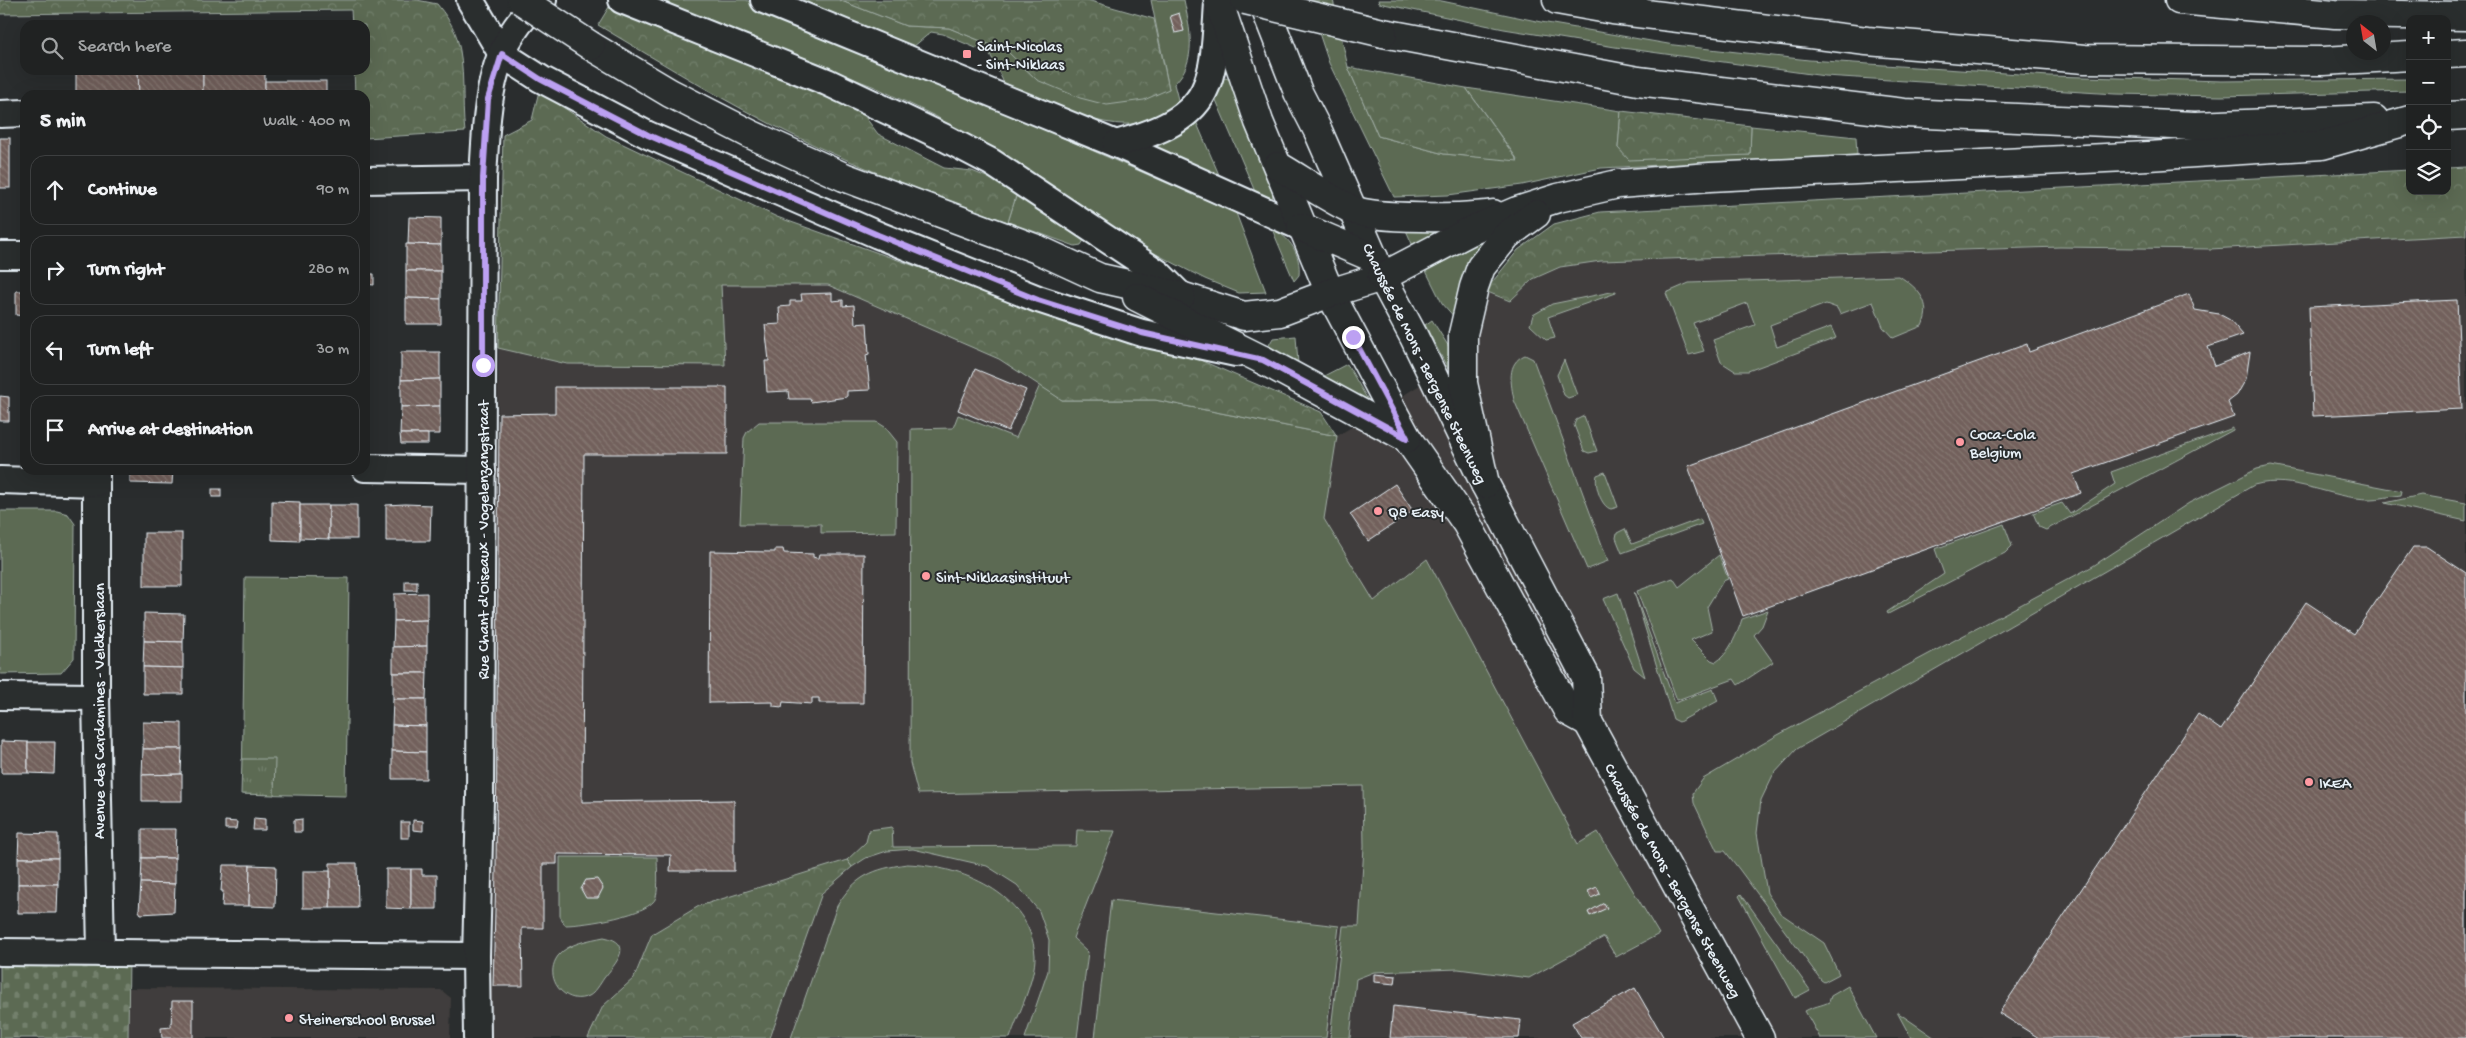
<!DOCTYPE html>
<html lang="en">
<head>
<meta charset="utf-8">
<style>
	:root { --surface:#202222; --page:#2d2f2f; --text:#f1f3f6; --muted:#a2a4a5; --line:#3d3f40 }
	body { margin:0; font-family:"Gochi Hand",sans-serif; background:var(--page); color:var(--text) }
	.controls { position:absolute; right:15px; top:15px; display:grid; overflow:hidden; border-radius:10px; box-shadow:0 5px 20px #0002 }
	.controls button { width:45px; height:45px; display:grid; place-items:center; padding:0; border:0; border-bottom:1px solid var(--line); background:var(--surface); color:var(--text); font:25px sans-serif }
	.compass { position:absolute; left:2346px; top:15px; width:45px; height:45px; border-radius:50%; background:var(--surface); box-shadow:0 5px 20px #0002; rotate:329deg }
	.stop { position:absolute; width:15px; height:15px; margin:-11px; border:4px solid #bca0f2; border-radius:50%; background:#fff }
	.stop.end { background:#bca0f2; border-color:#fff; box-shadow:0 1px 5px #0008 }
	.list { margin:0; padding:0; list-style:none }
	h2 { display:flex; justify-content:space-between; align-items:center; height:65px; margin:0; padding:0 20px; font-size:21px }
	h2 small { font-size:16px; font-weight:400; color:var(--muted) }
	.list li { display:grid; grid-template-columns:32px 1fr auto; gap:15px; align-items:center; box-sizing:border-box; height:70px; margin:0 10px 10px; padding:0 10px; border:1px solid var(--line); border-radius:15px }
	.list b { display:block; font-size:19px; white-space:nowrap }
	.list em { font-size:16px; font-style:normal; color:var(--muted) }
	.icon { flex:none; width:28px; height:28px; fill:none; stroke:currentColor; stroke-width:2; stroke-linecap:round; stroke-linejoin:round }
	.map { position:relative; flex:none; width:2466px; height:1038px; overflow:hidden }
	.search { position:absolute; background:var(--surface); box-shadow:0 5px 20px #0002; left:20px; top:20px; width:350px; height:55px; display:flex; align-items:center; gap:12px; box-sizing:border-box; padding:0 18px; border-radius:15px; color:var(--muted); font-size:19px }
	.panel { position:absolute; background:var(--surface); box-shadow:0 5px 20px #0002; left:20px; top:90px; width:350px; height:385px; border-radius:15px }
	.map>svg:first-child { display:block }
	.built { fill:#403d3c }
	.grass { fill:#5b6a53; stroke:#a2aea6 }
	.forest { fill:url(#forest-crowns); stroke:#a2aea6 }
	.cemetery { fill:url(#cemetery-stones); stroke:#a2aea6 }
	.park { fill:url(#park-tufts); stroke:#a2aea6 }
	.building { fill:url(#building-back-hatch); stroke:#e8f1f8 }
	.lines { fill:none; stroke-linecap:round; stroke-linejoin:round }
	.minor-casing { stroke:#e8f1f8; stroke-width:30 }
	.major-casing { stroke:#e8f1f8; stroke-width:31 }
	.highway-casing { stroke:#e8f1f8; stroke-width:31 }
	.minor { stroke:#2a2d2e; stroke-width:26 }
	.major { stroke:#2a2d2e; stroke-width:28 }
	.highway { stroke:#2a2d2e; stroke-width:28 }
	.highway-bridge-casing { stroke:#e8f1f8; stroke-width:31; stroke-linecap:butt }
	.highway-bridge { stroke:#2a2d2e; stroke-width:28 }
	.route { stroke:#bca0f2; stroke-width:6 }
	.poi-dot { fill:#ff9aa2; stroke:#2a2d2e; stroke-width:2 }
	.labels { text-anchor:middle; stroke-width:4; stroke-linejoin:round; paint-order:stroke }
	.poi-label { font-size:16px; fill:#e8f1f8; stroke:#2a2d2e; text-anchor:start }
	.street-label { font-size:16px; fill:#e8f1f8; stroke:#2a2d2e }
</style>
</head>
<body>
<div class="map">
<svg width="2466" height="1038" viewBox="0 0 2466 1038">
	<defs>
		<pattern id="forest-crowns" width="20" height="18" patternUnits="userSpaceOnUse" patternTransform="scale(1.25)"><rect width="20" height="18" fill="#5b6a53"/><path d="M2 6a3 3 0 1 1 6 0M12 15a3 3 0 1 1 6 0" fill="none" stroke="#73806c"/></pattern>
		<pattern id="cemetery-stones" width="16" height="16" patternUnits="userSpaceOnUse" patternTransform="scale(1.25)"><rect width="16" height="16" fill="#5b6a53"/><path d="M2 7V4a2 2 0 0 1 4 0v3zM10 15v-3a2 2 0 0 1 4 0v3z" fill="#73806c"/></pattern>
		<pattern id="park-tufts" width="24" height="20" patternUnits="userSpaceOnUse" patternTransform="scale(1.25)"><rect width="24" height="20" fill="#5b6a53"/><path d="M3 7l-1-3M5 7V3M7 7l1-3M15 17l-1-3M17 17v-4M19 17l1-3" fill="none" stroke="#73806c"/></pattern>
		<pattern id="building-back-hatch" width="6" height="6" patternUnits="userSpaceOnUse" patternTransform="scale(1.25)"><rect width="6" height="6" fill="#72615b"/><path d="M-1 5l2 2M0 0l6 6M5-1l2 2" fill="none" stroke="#867873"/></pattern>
	</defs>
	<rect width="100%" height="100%" fill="#2a2d2e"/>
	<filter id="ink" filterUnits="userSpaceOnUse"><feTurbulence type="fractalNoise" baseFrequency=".02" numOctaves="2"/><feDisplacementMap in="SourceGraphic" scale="10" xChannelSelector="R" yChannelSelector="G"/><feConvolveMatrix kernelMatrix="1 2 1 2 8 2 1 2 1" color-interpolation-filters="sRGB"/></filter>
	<g filter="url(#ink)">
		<g class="built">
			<path d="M503,135L876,279L1062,400H1155L1337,436L1477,350V307L1484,291L1510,301L1533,279L1560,267L1601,261L2060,247L2210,249L2466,235V1038H489L492,916L494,594Z"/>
			<path d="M128,988L441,990L451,998L450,1038H126Z"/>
		</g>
		<g class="grass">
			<path d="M648,0H746L1236,213L1266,292L1239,293L1205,279L1101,226L937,117L875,87Z"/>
			<path d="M797,0H839L906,26L949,28L1008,52L1037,80L1169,89L1151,0H1184C1190,29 1198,61 1174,84L1180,107C1172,111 1162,118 1153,121C1104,134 1050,104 1006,87L990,54L943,34L931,32L913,47Z"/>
			<path d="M1308,0H1333L1348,67L1378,136L1444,154L1518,160L1466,88L1621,111L1618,148L1750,155L1751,126L1856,137L1857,155L1601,168L1522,185L1448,195L1394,197L1329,63Z"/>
			<path d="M1378,0H1437L1541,22L1674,45L1809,60L2049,76L2222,81L2410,79V91L2221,96L2115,94L1825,76L1615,47L1504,29L1379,3Z"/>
			<path d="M1225,78L1232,80L1247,131L1273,194L1272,199L1256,194L1213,93L1217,83Z"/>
			<path d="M1195,119L1220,177L1150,148L1152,142Z"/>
			<path d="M1018,190L1086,237L1081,245L1075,246L1008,222Z"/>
			<path d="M1438,227L1442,231L1413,246L1405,228Z"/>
			<path d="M1272,229C1290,237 1301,254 1299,275L1294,281Z"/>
			<path d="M1480,243L1483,246L1456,319L1442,303L1426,271Z"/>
			<path d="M1899,276C1918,288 1933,303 1922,326L1893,338L1883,327L1873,302L1840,314L1837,308L1826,304L1770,325L1777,347L1831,327L1836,338L1748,371H1735L1721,362L1713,340L1755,325L1747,303L1693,323L1704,351L1689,355L1666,293L1689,283Z"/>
			<path d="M1616,291V293L1548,317L1555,338L1546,340L1530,325L1533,315L1552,304Z"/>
			<path d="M1432,320L1454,355L1453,370L1448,369L1425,325Z"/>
			<path d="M1296,336L1298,364L1272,350L1269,345L1273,338Z"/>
			<path d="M1525,355L1533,359L1608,561L1587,569L1514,400C1511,384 1506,363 1525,355Z"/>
			<path d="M1564,360L1577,395L1568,398L1564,395L1557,375Z"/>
			<path d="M1347,364L1368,400L1366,404L1322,377Z"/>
			<path d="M1040,385L1062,400H1155L1337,436L1324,519L1374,601L1427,559L1578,844L1598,832L1659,934L1616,957L1604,937L1529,978L1458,969L1374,972L1356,979L1350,1038H1330L1343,926H1359L1364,847L1363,786L918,794L910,763L911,429L953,428L958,415L1016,438Z"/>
			<path d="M1584,416L1597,451L1589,453L1584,451L1574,425L1576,420Z"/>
			<path d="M759,422H877L885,427L897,442L896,532L821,533V524H740L744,438L747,432Z"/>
			<path d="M2233,428V430L2046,530L2039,527L2033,513L2062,503L2070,514L2115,484L2111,472Z"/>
			<path d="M2271,466L2402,491L2401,495C2391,496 2380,499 2370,499C2332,499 2293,474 2254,485L1797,749L1773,775L1761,800L1757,833L1767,893L1780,913L1824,943L1839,974L1824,982L1821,980L1739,869L1725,851H1717L1694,803L1693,793L1703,779L1776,736L2093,566L2189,503L2257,469Z"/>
			<path d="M1605,472L1618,507L1611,509C1601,507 1594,484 1597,475Z"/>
			<path d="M2421,495L2466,503V521L2385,503Z"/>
			<path d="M0,511H57L68,514L75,524L74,658L61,673L0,674Z"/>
			<path d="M1700,519L1702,524L1622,553L1616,538L1617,533L1625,529L1632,544Z"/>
			<path d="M2004,524L2012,546L2005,553L1888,614L1887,612L1944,574L1935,549Z"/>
			<path d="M1719,555L1728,579L1723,581L1707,607L1712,631L1691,640L1711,660L1716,662C1728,655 1738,633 1742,619L1768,610L1762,626L1754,635L1773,662L1738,685L1734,679L1677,700L1637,591L1673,578L1679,587Z"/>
			<path d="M245,577L349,578L346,796L242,794Z"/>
			<path d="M1634,592L1675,703L1713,689L1718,701L1679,722L1673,719Z"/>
			<path d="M1618,593L1645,677L1634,668L1603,599Z"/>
			<path d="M892,827L893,847L1076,846L1077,830L1115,831L1073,938L1088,952L1077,1038H1025L1048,971L1049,940L1039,911L1017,885L987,866L913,849L887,851L866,858L852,867L847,860L866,842L869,830Z"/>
			<path d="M560,857H657C657,869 659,885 656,897C652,915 583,925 565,925L560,916Z"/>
			<path d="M907,864C960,866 1030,892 1035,955C1036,978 1018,1015 1010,1038H791L837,906C855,876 873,869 907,864Z"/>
			<path d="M1741,894L1810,990L1795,998L1739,896Z"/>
			<path d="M1111,900L1339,926L1326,1038H1095Z"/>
			<path d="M604,937C635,943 616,963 604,978C600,984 595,993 589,996C584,998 579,999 574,998C556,994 546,972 558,956C568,943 590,940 604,937Z"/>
			<path d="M1848,986L1876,1038H1820L1805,1011C1814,1006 1821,1006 1829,1002L1831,996Z"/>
			<path d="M1897,1012L1935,1038H1911Z"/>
		</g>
		<g class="forest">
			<path d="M0,0H417L437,4C445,14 453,25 457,38C466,67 461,102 465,132L365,138V95H355L354,70H365V25H352L351,10L0,14Z"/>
			<path d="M839,0H1087L1154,19L1169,89L1144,100L1107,105L1080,98L1037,80L1008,52L949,28L906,26Z"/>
			<path d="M609,7L857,106L878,134L944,168L972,171L1018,190L1008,222C935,197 863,169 793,135C726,103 662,63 598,25Z"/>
			<path d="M1348,67L1466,88L1518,161L1444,154L1378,136Z"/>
			<path d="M539,91L606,136L777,217L1047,313L1193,357L1321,412L1337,436L1155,400H1062L999,359L828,285H721L725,365L567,364L498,348L503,135L532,120Z"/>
			<path d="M1621,111L1751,126L1750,155L1629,160L1618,148Z"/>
			<path d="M2466,167V235L2210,249L2060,247L1601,261L1560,267L1533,279L1510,301L1485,291L1518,250L1554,224L1600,212L2410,170V191H2447V168Z"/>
			<path d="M847,860L852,867L822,893L770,1038H588L603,1006L634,978L652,934L699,906Z"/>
		</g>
		<path class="cemetery" d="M0,956H129L128,1038H0Z"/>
		<path class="park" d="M242,759H275L274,795L241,794Z"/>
		<g class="building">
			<path d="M1179,13L1184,31L1175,33L1170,16Z"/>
			<path d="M76,70H138L139,95H76Z"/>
			<path d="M138,70H203V95H139Z"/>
			<rect x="203" y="70" width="62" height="25"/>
			<rect x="265" y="81" width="61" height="14"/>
			<rect x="0" y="138" width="10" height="50"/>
			<path d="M409,217L441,218V245L408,244Z"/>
			<path d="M406,244L441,245V271H406Z"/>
			<path d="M406,271H441V299L406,298Z"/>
			<path d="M365,274H374V285L365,284Z"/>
			<path d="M16,291H25V316L16,315Z"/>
			<path d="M832,293V301L843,300V306L854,305L855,324L867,323L869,354L866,355L870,390L847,391V397L811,402L810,399H789L788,391L767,392L765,361H769L765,325L780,324L779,307L790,306V301H802L801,294Z"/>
			<path d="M2189,294L2195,310L2219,314L2230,320L2243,335L2208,347L2215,366L2250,352L2246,379L2237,395L2228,402L2234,417L2073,474L2081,493L1743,616L1688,466L2027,344L2029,352Z"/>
			<path d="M406,298L441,299V324H406Z"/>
			<path d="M2457,300L2462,409L2313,416L2309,307Z"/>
			<path d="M401,352H440V379L401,380Z"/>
			<path d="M975,369L1026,390L1008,431L958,410Z"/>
			<path d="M440,379V406L401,407V380Z"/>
			<path d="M555,387H727V454H584L582,802L734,800V871H670L671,855L557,854V864H543V928H522L523,986H493L496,873L499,414L555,413Z"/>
			<path d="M0,396L9,397V421H0Z"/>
			<path d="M440,406V434H400L401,407Z"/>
			<path d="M400,434H428V444H401Z"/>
			<path d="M130,470H173L172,484L130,483Z"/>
			<path d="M1395,484L1413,511L1368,541L1350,514Z"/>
			<rect x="212" y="489" width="9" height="8"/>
			<path d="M272,501L300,502V541L272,540Z"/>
			<path d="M405,504L431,505L430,541H386V505Z"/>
			<path d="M300,505H329V539L300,538Z"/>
			<rect x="329" y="505" width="28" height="34"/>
			<rect x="144" y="533" width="38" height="53"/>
			<path d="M2413,547H2427L2466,573V1038H2039L1999,1013L2198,714L2221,730L2306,602L2354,634Z"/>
			<path d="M775,549H783L784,553L813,554V557L816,558H819L820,554H864L863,703H819V698H812V704L783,702L782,707L773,706V702L709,703L710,551L775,552Z"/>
			<rect x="405" y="581" width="12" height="9"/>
			<path d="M427,593V620L394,621V594Z"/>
			<path d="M144,613L184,614L183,642L144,641Z"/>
			<path d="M427,620V646L393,647L394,621Z"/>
			<path d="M144,641L183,642V668L143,667Z"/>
			<path d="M427,646V673H393V647Z"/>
			<path d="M143,667L183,668V694H143Z"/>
			<path d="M393,673H427L426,699H393Z"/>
			<path d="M393,699H426V726L392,725Z"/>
			<path d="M143,722L182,723V749H143Z"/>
			<path d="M392,725L426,726V752L392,751Z"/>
			<path d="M1,741L28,742V773H1Z"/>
			<path d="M28,742H55L54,774L28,773Z"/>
			<path d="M143,749H182L181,774L142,775Z"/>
			<path d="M392,751L426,752V779H392Z"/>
			<path d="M182,774V801H142V775Z"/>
			<path d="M254,818L265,819V830H253Z"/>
			<path d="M302,819V832H294V820Z"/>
			<path d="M413,820L423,821V831L413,830Z"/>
			<path d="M225,821L237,822L236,829H225Z"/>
			<rect x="401" y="822" width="8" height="16"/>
			<path d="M142,829H176L175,858H142Z"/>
			<path d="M19,833L58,834V858H18Z"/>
			<rect x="18" y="858" width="40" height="26"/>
			<path d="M142,858H175V884L141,883Z"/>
			<path d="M330,863H357L358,908H330Z"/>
			<path d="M223,865H250L249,906H222L223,891H221Z"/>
			<path d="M250,865L276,866L275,907L249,906Z"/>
			<path d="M386,869H411V909L386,908Z"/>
			<path d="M411,869H422V875H437V909H411Z"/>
			<rect x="303" y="871" width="27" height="37"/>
			<path d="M597,879L603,888L598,898H586L581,889L586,880Z"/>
			<path d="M141,883L175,884L174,912L141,914L139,911Z"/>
			<path d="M18,884H58L57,913H18Z"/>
			<path d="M1597,887L1600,894L1591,898L1588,891Z"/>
			<path d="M1604,903L1607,908L1590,916L1588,912Z"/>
			<path d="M1374,974L1396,976L1395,984L1374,982Z"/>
			<path d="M1635,988L1664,1038H1581L1572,1023Z"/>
			<path d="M172,1001H193V1038H162L161,1028L171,1027Z"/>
			<path d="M1393,1006L1521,1020L1519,1038H1390Z"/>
		</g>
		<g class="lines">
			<defs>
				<g id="minor">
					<path d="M470,0L502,54L541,79L648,135L878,235L1038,299L1142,333L1236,353"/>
					<path d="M622,0L827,82L943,137L991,162L1158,273L1181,296"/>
					<path d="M764,0L1116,144L1301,227"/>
					<path d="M0,114L25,113"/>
					<path d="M1116,144C1148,135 1188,123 1204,91C1216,68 1216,29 1218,3"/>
					<path d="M365,180L483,178"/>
					<path d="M0,255H25"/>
					<path d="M365,468L482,470"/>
					<path d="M96,470V697L101,953"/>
					<path d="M0,480L96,483"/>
					<path d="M0,696L96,697"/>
					<path d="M0,952L476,956"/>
					<path d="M477,1038L476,956L480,799L483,178C487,114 486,42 543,0"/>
				</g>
				<g id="major">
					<path d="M1218,0L1259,122L1330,293L1407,438L1467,524L1568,711L1588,722"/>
					<path d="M1262,0L1298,92L1318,131L1382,277L1414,337L1485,484L1586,677L1588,722L1760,1038"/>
					<path d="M1301,227L1374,258"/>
					<path d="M1181,296L1244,316L1280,312L1330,293L1382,277"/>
					<path d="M1263,360L1407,438"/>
				</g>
				<g id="highway">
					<path d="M1557,0L1613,10L1867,41L2085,59L2323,61L2410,56"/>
					<path d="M2179,0L2335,14L2466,16"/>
					<path d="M1383,33L1638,81L1904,113L2195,126L2374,119"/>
					<path d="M591,46L670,93L750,134L844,177L1037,249L1100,278L1181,296"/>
					<path d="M2447,54L2466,53"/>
					<path d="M2447,116L2466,115"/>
					<path d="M1278,166C1302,180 1326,197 1351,209C1375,220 1465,218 1493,214"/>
					<path d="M1382,277L1470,231L1517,211L1558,198L1618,184L1710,177L2148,156L2322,145L2410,120"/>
					<path d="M1137,297L1263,360"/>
					<path d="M1485,484L1463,383V334L1474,287L1481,267L1507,235L1536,214"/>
				</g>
			</defs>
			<use href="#minor" class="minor-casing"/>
			<use href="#major" class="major-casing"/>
			<use href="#highway" class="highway-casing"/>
			<use href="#minor" class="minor"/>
			<use href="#major" class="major"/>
			<use href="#highway" class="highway"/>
			<defs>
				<g id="highway-bridge">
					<path d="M521,0L591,46"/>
					<path d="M1245,0L1383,33"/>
				</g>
			</defs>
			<use href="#highway-bridge" class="highway-bridge-casing"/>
			<use href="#highway-bridge" class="highway-bridge"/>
		</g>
	</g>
	<g class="lines" filter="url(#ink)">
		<path class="route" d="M483,365V178L488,99L502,54L540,79L648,135L878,235L1038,300L1142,333L1263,360L1407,438L1353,337"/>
	</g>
	<g class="poi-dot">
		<rect x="962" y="49" width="10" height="10" rx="2.5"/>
		<circle cx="1960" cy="442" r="5"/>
		<circle cx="1378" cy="511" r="5"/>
		<circle cx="926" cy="576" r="5"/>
		<circle cx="2309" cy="782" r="5"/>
		<circle cx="289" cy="1018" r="5"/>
	</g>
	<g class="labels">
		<g class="poi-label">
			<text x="977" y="51">Saint-Nicolas<tspan x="977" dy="18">- Sint-Niklaas</tspan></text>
			<text x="1970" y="439">Coca-Cola<tspan x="1970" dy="18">Belgium</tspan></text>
			<text x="1388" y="517">Q8 Easy</text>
			<text x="936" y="582">Sint-Niklaasinstituut</text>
			<text x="2319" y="788">IKEA</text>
			<text x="299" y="1024">Steinerschool Brussel</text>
		</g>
		<g class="street-label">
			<text transform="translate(1426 363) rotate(64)" y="6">Chaussée de Mons - Bergense Steenweg</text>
			<text transform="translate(482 540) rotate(-90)" y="6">Rue Chant d'Oiseaux - Vogelenzangstraat</text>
			<text transform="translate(98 711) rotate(-90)" y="6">Avenue des Cardamines - Veldkerslaan</text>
			<text transform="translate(1674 880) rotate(61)" y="6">Chaussée de Mons - Bergense Steenweg</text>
		</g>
	</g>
</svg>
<div class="controls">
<button>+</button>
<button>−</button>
<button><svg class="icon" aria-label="locate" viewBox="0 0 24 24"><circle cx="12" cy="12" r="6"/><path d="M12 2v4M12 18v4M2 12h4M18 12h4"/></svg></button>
<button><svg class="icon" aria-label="layers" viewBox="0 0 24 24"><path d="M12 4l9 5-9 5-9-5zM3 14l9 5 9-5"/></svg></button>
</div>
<svg class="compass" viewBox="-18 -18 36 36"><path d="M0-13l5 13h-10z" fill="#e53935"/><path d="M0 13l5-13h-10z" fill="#a2a4a5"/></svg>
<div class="stop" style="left:483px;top:365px"></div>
<div class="stop end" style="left:1353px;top:337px"></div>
<div class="search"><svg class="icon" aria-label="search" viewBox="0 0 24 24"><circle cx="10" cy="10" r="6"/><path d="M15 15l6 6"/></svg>Search here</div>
<section class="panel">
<h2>5 min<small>Walk · 400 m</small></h2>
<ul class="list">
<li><svg class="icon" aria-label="ahead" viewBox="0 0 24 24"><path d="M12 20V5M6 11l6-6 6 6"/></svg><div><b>Continue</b></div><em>90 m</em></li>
<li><svg class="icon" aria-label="right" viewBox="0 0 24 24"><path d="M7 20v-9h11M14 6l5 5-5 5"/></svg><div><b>Turn right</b></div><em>280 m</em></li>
<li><svg class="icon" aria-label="left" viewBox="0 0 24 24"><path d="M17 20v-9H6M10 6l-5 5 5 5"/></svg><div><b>Turn left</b></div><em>30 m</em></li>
<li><svg class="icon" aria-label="arrive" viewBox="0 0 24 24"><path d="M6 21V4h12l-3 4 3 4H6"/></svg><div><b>Arrive at destination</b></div></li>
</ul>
</section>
</div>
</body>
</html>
